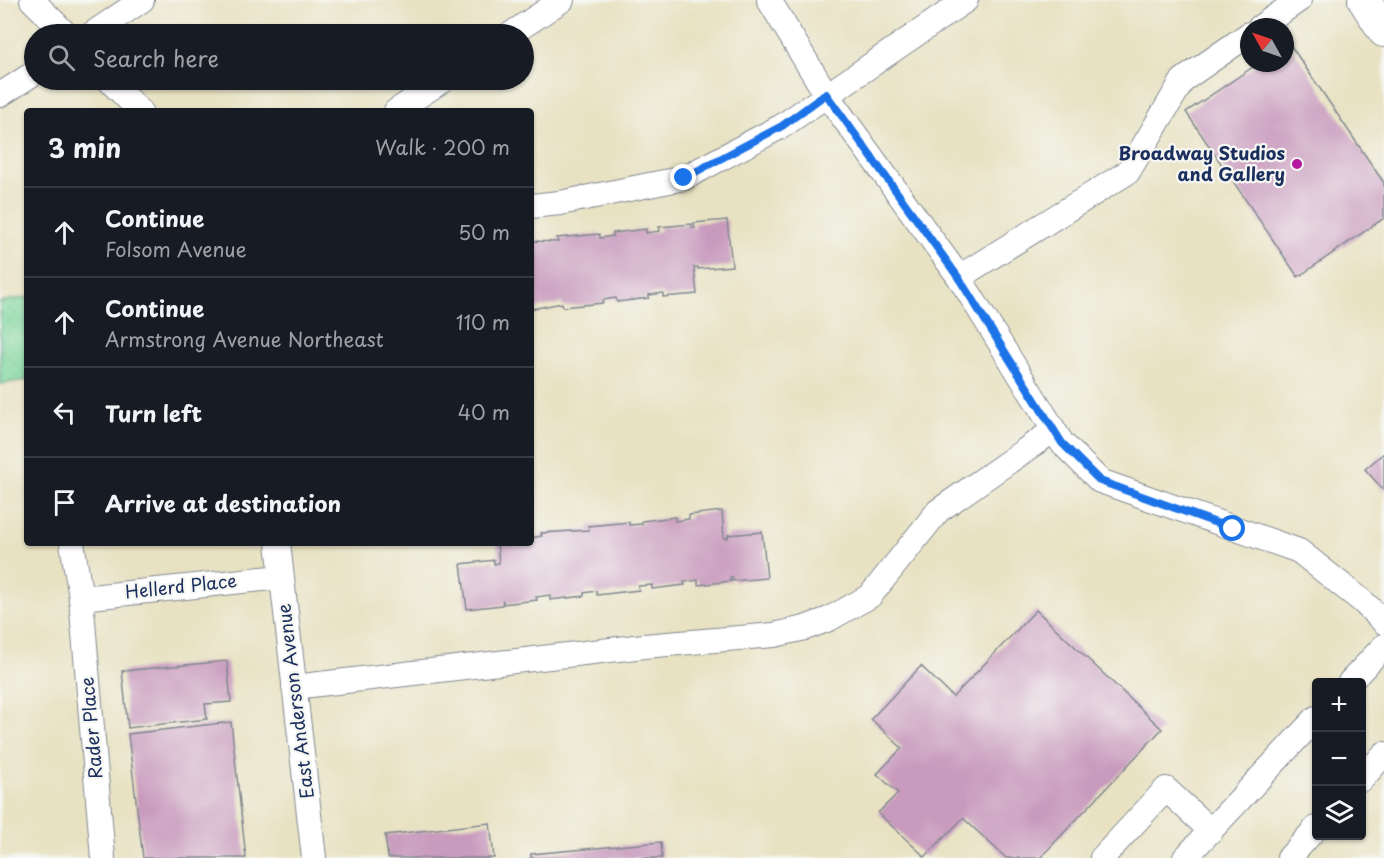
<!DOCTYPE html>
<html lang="en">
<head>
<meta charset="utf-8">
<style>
	:root { --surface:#171b24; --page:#20242c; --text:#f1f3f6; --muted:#9ea1a6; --line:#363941 }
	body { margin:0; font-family:"Playpen Sans",sans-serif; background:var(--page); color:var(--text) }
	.controls { position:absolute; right:18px; bottom:18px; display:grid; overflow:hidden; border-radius:6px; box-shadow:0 2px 4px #0004 }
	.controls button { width:54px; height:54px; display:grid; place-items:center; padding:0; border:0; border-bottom:2px solid var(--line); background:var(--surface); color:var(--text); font:30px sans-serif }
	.compass { position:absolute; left:1240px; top:18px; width:54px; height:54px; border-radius:50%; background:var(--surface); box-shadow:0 2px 4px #0004; rotate:310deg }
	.stop { position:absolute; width:18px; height:18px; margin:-14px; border:4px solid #1a73e8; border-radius:50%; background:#fff }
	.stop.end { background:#1a73e8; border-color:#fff; box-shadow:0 2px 6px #0008 }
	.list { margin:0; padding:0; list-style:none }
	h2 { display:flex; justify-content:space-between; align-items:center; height:78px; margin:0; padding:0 24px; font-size:26px }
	h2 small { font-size:20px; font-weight:400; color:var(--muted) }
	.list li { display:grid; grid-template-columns:39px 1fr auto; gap:18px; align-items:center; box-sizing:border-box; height:90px; padding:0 24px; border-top:2px solid var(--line) }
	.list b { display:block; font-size:22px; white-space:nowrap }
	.list p { margin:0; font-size:20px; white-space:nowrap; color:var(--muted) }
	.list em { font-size:20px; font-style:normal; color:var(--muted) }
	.icon { flex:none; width:33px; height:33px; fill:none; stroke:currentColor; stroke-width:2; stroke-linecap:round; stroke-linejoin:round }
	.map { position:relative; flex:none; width:1384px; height:858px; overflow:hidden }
	.search { position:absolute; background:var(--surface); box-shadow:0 2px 4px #0004; left:24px; top:24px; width:510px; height:66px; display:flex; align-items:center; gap:15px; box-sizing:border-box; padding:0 21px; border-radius:33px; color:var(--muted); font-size:22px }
	.panel { position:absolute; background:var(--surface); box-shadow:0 2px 4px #0004; left:24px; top:108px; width:510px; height:438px; border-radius:6px }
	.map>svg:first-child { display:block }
	.park { fill:url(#park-dots); stroke:#4c837d; stroke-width:1.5 }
	.building { fill:#c89abd }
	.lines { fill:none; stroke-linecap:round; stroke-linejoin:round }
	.minor-casing { stroke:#828890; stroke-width:26 }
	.major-casing { stroke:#828890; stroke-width:34 }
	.minor { stroke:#fff; stroke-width:24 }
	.major { stroke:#fff; stroke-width:32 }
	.route { stroke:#1a73e8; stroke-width:8 }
	.poi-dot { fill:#b5179e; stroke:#f6f6f2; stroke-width:2 }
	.labels { text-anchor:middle; stroke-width:4.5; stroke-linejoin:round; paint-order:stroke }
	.poi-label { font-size:18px; font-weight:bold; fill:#1b2f5e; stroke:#f6f6f2; text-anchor:end }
	.street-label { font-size:18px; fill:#1b2f5e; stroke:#f6f6f2 }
</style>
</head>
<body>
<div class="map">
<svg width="1384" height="858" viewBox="0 0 1384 858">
	<defs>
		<pattern id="park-dots" width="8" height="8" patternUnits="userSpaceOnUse" patternTransform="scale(1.5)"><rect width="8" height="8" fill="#7ed79c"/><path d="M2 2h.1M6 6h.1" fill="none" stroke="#6cb989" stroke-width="1.8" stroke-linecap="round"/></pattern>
	</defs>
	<rect width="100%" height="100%" fill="#f6f6f2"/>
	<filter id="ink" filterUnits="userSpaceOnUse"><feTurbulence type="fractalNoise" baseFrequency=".0167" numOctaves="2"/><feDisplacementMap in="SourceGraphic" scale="12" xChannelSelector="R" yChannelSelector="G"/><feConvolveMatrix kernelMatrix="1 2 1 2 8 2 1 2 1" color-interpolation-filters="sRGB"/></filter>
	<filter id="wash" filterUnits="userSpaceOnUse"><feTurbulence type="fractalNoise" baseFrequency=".008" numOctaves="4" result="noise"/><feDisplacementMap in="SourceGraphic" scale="24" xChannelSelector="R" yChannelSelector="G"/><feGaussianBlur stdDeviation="1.35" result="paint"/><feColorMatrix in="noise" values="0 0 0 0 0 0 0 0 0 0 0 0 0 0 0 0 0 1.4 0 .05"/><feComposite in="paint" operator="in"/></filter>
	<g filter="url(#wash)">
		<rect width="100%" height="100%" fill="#e8e2c2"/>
		<path class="park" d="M27,297V380L0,384V302Z"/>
		<g id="blocks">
			<g class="building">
				<path d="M1289,43L1384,183V218L1298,277L1186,112L1259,63H1285V45Z"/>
				<path d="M727,220L732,266L698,269V267H694L697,294L663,297V293L649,295V298L617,302L616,298L603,300V303L563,307L562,303L531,309V241L558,242L557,238L599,234L600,238L613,236V233L646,229V233L660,231L659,227L692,224V228H695L694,223Z"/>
				<path d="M1384,453V491L1365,469Z"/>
				<path d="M722,511L724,538H728V535L762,532L767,578L733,581V577H730L731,581L698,585V580L684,582L685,585L652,589V585L638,586L639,590L597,595L596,591L584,593V596L550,600V595L536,597L537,600L503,604V600L502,605L467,609L461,564L494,560V564L499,563L497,543H531V538L542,536L541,533L589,530L588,526L629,522V525L642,524V521L675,517V521L689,519V515Z"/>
				<path d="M1036,610L1162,729L1040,858H1006L963,818L925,857L878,813L898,793L877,774L902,748L871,719L921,666L953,697Z"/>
				<path d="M227,661L231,702L205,704L207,719L128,728L122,671Z"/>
				<path d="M231,722L246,858H143L128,734Z"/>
				<path d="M490,823L494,858H388L385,835Z"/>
				<path d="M661,842L662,858H531V854Z"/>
			</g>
		</g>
	</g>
	<g filter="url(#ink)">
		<use href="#blocks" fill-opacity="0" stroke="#828890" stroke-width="1.5"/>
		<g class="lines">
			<defs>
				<g id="minor">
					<path d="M32,0L66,34"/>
					<path d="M769,0L826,94L959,277L1062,443L1100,481L1299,551L1362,601L1384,622"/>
					<path d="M1260,27L1299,0"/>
					<path d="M92,34L142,0"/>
					<path d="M511,34L562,0"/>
					<path d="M109,80L140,111"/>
					<path d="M0,95L34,73"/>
					<path d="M396,111L443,80"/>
					<path d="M531,206L560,203L684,178L782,126L966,0"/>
					<path d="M959,277L1128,172L1183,80L1249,34"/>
					<path d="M72,543L81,598L103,858"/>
					<path d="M278,543L314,858"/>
					<path d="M81,598L281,577"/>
					<path d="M1350,682L1384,646"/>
					<path d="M294,687L644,646L774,635L805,628L829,619L870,596L938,511L1054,430"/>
					<path d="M1362,779L1384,754"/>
					<path d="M1102,858L1166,789L1211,831"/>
					<path d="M1185,858L1316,718"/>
					<path d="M1289,858L1316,828"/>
				</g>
				<path id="major" d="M1364,0L1384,31"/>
			</defs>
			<use href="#minor" class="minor-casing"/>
			<use href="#major" class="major-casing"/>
			<use href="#minor" class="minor"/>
			<use href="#major" class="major"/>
		</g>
	</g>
	<g class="lines" filter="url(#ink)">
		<path class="route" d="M684,178L782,126L826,94L958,277L1062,443L1100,481L1233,529"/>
	</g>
	<circle class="poi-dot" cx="1297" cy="164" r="6"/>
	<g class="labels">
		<g class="poi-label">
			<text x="1285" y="160">Broadway Studios<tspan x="1285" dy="21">and Gallery</tspan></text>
		</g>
		<g class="street-label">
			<text transform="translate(181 587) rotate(-6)" y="6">Hellerd Place</text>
			<text transform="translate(296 701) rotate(-97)" y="6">East Anderson Avenue</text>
			<text transform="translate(92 728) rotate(-95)" y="6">Rader Place</text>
		</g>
	</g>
</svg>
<div class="controls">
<button>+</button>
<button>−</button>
<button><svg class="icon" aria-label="layers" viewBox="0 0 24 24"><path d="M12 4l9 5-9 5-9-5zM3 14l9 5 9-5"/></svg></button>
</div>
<svg class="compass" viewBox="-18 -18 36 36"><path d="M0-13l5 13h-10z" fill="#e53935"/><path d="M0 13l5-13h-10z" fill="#9ea1a6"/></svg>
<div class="stop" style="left:1233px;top:529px"></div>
<div class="stop end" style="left:684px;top:178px"></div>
<div class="search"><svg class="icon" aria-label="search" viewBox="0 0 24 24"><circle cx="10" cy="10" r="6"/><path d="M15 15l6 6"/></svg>Search here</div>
<section class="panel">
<h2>3 min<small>Walk · 200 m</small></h2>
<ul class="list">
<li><svg class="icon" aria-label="ahead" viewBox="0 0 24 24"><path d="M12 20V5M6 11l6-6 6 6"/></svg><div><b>Continue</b><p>Folsom Avenue</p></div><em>50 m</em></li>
<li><svg class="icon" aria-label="ahead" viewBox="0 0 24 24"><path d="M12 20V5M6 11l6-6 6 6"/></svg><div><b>Continue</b><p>Armstrong Avenue Northeast</p></div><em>110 m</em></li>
<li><svg class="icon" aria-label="left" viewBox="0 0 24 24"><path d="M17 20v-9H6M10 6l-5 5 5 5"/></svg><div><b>Turn left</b></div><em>40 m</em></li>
<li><svg class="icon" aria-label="arrive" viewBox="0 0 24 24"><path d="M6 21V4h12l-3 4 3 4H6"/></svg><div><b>Arrive at destination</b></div></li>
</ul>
</section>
</div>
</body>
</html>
